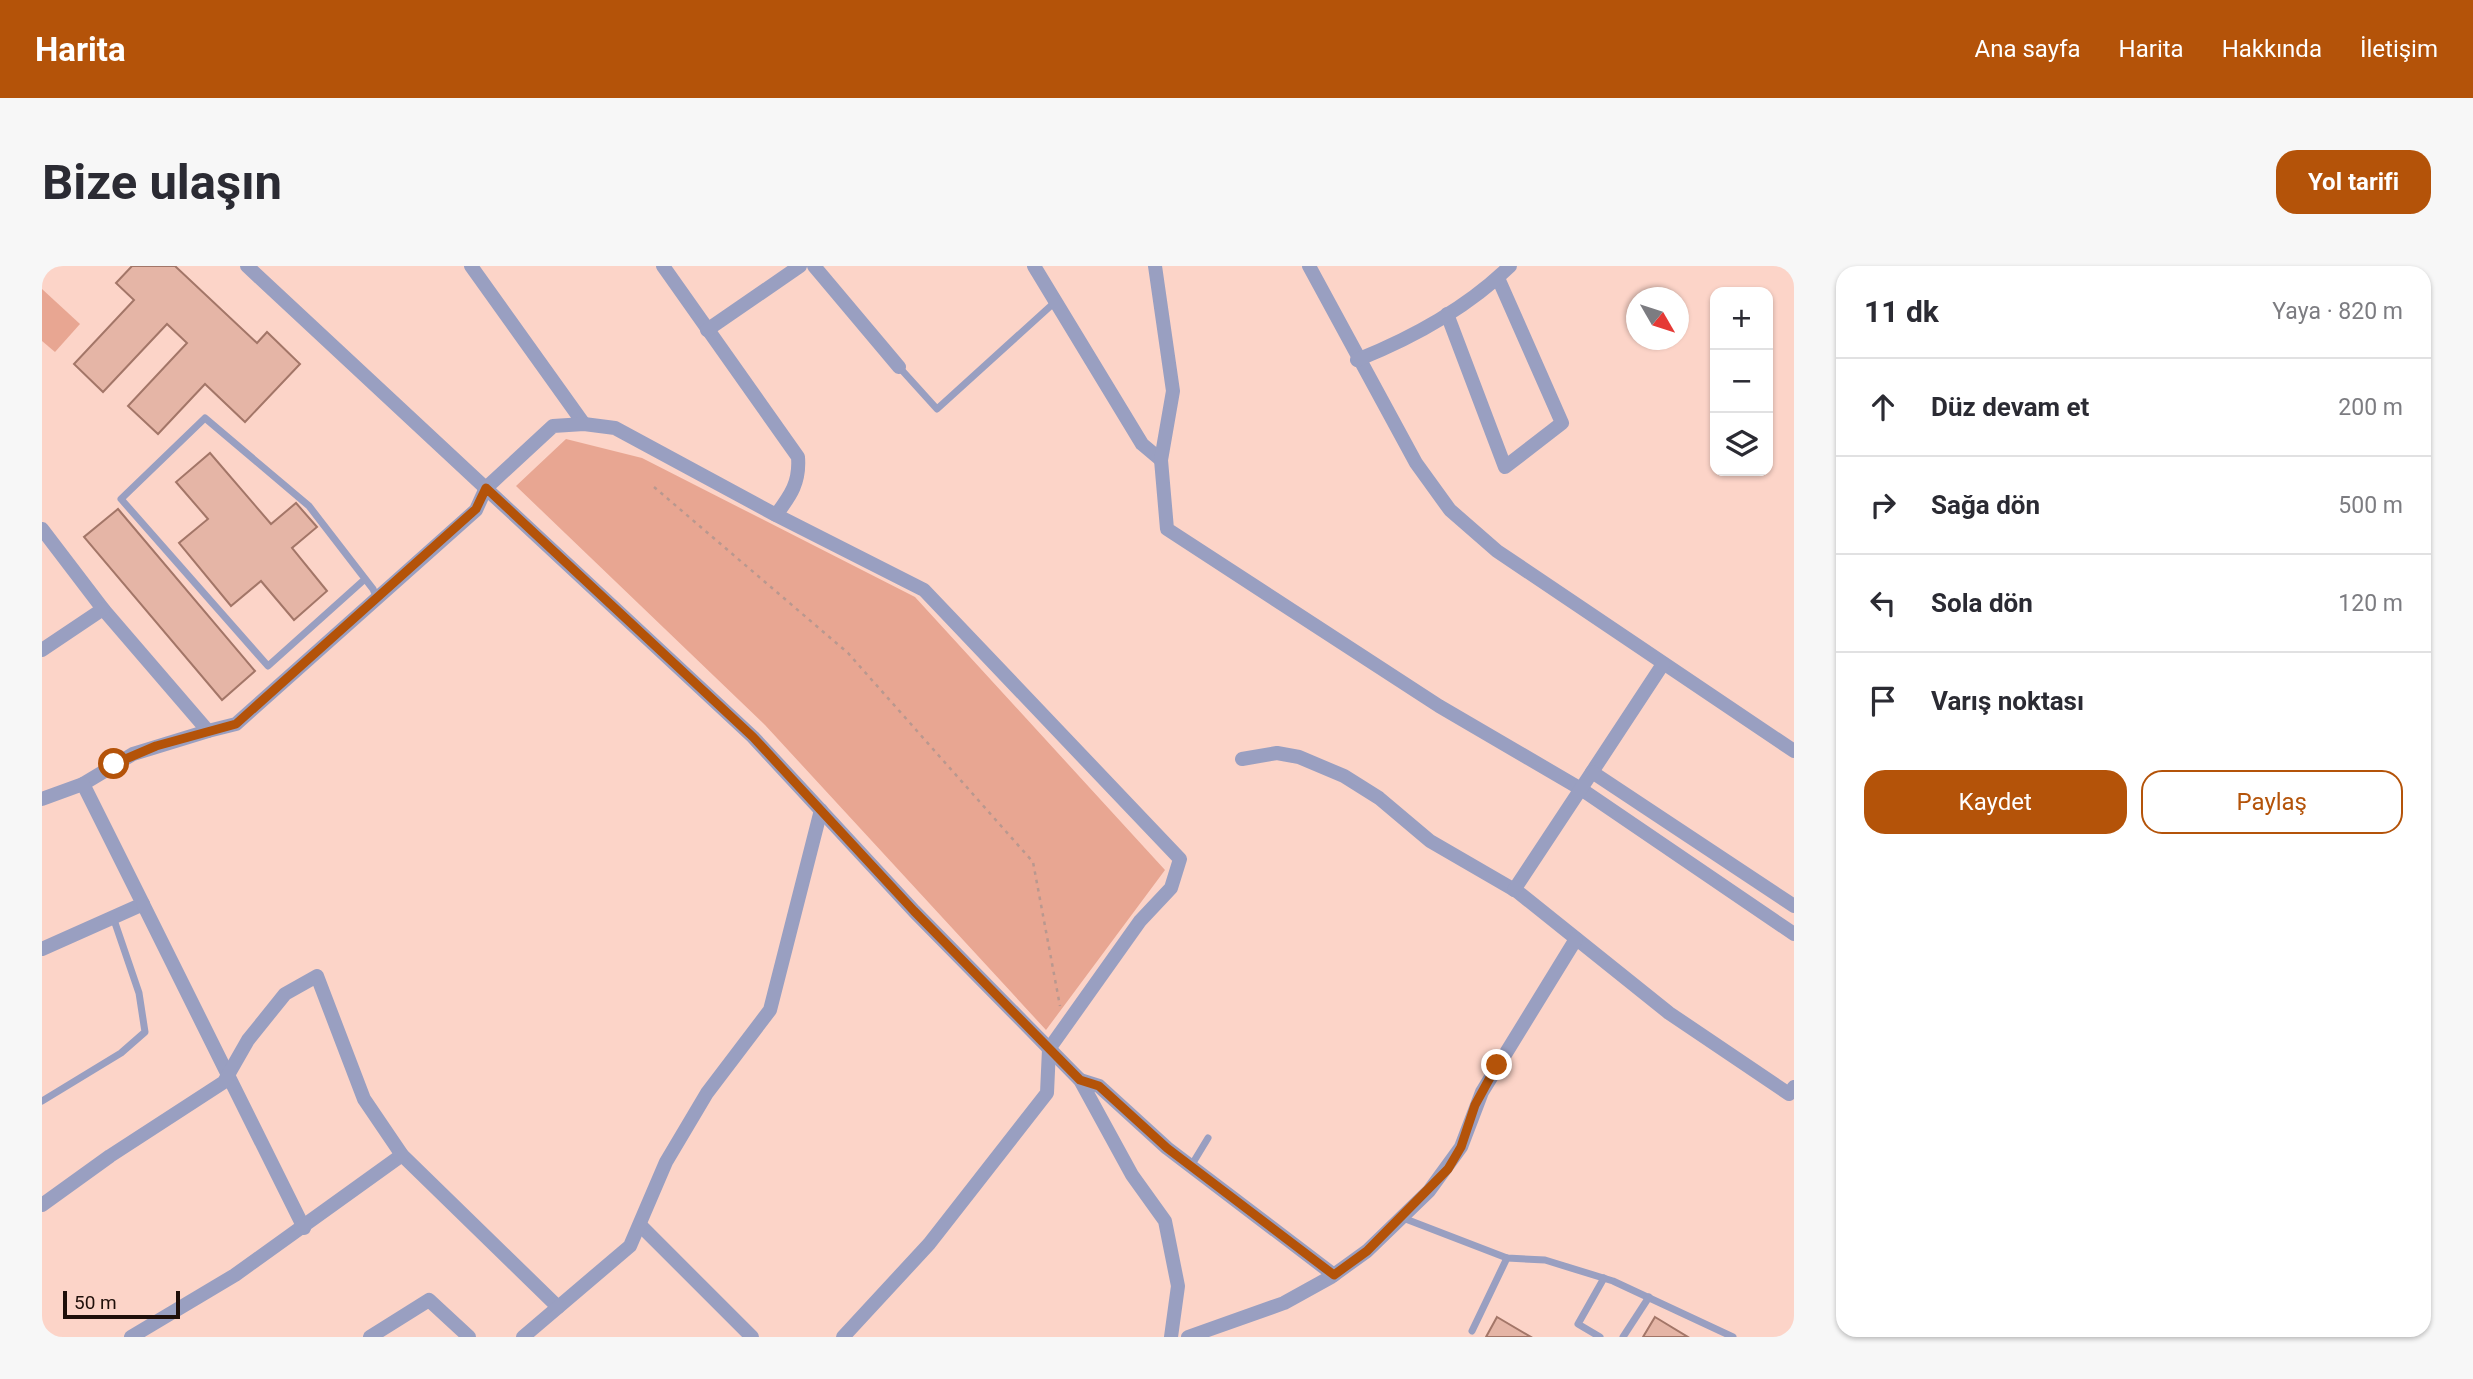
<!DOCTYPE html>
<html lang="tr">
<head>
<meta charset="utf-8">
<style>
	:root { --surface:#fff; --page:#f7f7f7; --text:#2b2b33; --muted:#7c7c81; --line:#e1e1e2; --accent:#b45309 }
	body { margin:0; font-family:Roboto,sans-serif; background:var(--page); color:var(--text) }
	.controls { position:absolute; right:21px; top:21px; display:grid; overflow:hidden; border-radius:14px; box-shadow:0 2px 5px #0004 }
	.controls button { width:63px; height:63px; display:grid; place-items:center; padding:0; border:0; border-bottom:2px solid var(--line); background:var(--surface); color:var(--text); font:35px sans-serif }
	.compass { position:absolute; left:1584px; top:21px; width:63px; height:63px; border-radius:50%; background:var(--surface); box-shadow:0 2px 5px #0004; rotate:129deg }
	.scale { position:absolute; left:21px; bottom:18px; width:117px; box-sizing:border-box; padding-left:7px; border:4px solid #1f0f0a; border-top:0; font-size:19px; line-height:24px; white-space:nowrap; color:#1f0f0a; -webkit-text-stroke:5px #fcd4c8; paint-order:stroke }
	.stop { position:absolute; width:21px; height:21px; margin:-16px; border:5px solid #b45309; border-radius:50%; background:#fff }
	.stop.end { background:#b45309; border-color:#fff; box-shadow:0 2px 7px #0008 }
	.list { margin:0; padding:0; list-style:none }
	h2 { display:flex; justify-content:space-between; align-items:center; height:91px; margin:0; padding:0 28px; font-size:30px }
	h2 small { font-size:23px; font-weight:400; color:var(--muted) }
	.list li { display:grid; grid-template-columns:46px 1fr auto; gap:21px; align-items:center; box-sizing:border-box; height:98px; padding:0 28px; border-top:2px solid var(--line) }
	.list b { display:block; font-size:26px; white-space:nowrap }
	.list em { font-size:23px; font-style:normal; color:var(--muted) }
	.actions { display:flex; gap:14px; padding:21px 28px }
	.actions a { flex:1; padding:16px 0; border:2px solid var(--accent); border-radius:21px; text-align:center; font-size:24px; color:var(--accent) }
	.actions .main { background:var(--accent); color:#fff }
	.icon { flex:none; width:38px; height:38px; fill:none; stroke:currentColor; stroke-width:2; stroke-linecap:round; stroke-linejoin:round }
	.map { position:relative; flex:none; width:1752px; height:1071px; overflow:hidden; border-radius:21px }
	header { display:flex; align-items:center; gap:42px; box-sizing:border-box; height:98px; padding:0 35px; background:var(--accent); color:#fff }
	header strong { font-size:33px }
	nav { display:flex; gap:38px; margin-inline-start:auto; font-size:24px }
	.intro { display:flex; align-items:center; justify-content:space-between; box-sizing:border-box; height:168px; padding:0 42px }
	h1 { margin:0; font-size:49px }
	.button { padding:18px 32px; border-radius:21px; background:var(--accent); color:#fff; font-size:24px; font-weight:700 }
	main { display:flex; gap:42px; padding:0 42px }
	aside { flex:1; background:var(--surface); border-radius:21px; box-shadow:0 2px 5px #0004 }
	.map>svg:first-child { display:block }
	.green { fill:#e8a692 }
	.building { fill:#e5b5a6; stroke:#a37668; stroke-width:2 }
	.lines { fill:none; stroke-linecap:round; stroke-linejoin:round }
	.path { stroke:#b9988f; stroke-width:2.5; stroke-dasharray:3.5 5; stroke-linecap:butt }
	.service { stroke:#999fc1; stroke-width:7 }
	.minor { stroke:#999fc1; stroke-width:14 }
	.route { stroke:#b45309; stroke-width:9 }
</style>
</head>
<body>
<header>
<strong>Harita</strong>
<nav><a>Ana sayfa</a><a>Harita</a><a>Hakkında</a><a>İletişim</a></nav>
</header>
<div class="intro"><h1>Bize ulaşın</h1><a class="button">Yol tarifi</a></div>
<main>
<div class="map">
<svg width="1752" height="1071" viewBox="0 0 1752 1071">
	<rect width="100%" height="100%" fill="#fcd4c8"/>
	<g class="green">
		<path d="M0,23L38,58L13,86L0,75Z"/>
		<path d="M524,173L600,192L873,331L1123,604L1004,764L723,459L474,220Z"/>
	</g>
	<g class="building">
		<path d="M90,0H133L215,77L225,66L258,98L203,156L163,118L116,168L86,140L145,77L125,58L61,126L32,98L92,34L74,17Z"/>
		<path d="M168,187L229,258L254,237L275,261L250,282L285,325L252,354L219,315L189,340L137,277L166,253L134,216Z"/>
		<path d="M76,243L213,405L180,434L42,271Z"/>
		<path d="M1455,1051L1489,1071H1444Z"/>
		<path d="M1613,1051L1646,1071H1601Z"/>
	</g>
	<g class="lines">
		<path class="path" d="M612,221L806,387L991,596L1018,740"/>
		<g class="service">
			<path d="M857,101L895,143L1013,36"/>
			<path d="M323,313L226,400L79,233L163,152L267,240L331,323L335,332"/>
			<path d="M0,835L79,787L103,766L97,727L71,651"/>
			<path d="M1149,900L1166,872"/>
			<path d="M1361,952L1465,992L1503,994L1571,1015L1691,1071"/>
			<path d="M1430,1065L1465,992"/>
			<path d="M1558,1071L1536,1058L1562,1012"/>
			<path d="M1581,1071L1607,1031"/>
		</g>
		<g class="minor">
			<path d="M205,0L711,471L872,645L1038,814L1090,909L1123,955L1136,1020L1129,1071"/>
			<path d="M429,0L542,158"/>
			<path d="M621,0L756,191C758,216 749,229 734,249"/>
			<path d="M772,0L857,101"/>
			<path d="M992,0L1100,178L1119,194"/>
			<path d="M1113,0L1131,125L1119,194L1125,263L1397,440L1539,523L1752,668"/>
			<path d="M1267,0L1374,197L1408,244L1455,285L1752,485"/>
			<path d="M1405,48L1463,201L1520,157L1456,12"/>
			<path d="M665,64L758,0"/>
			<path d="M1315,94C1370,72 1425,42 1468,0"/>
			<path d="M0,263L61,343L166,465L91,488L41,518"/>
			<path d="M0,384L61,343"/>
			<path d="M166,465L194,458L434,244L444,222L511,160L542,158L573,162L734,249L882,324L1138,593L1129,622L1098,655L1007,783L1005,827L887,978L801,1071"/>
			<path d="M1200,493L1235,487L1257,491L1302,510L1337,532L1388,575L1476,626L1627,747L1747,828L1752,821"/>
			<path d="M1550,506L1621,398"/>
			<path d="M0,533L41,518L101,638L0,683"/>
			<path d="M1472,624L1550,506L1752,640"/>
			<path d="M101,638L262,962"/>
			<path d="M1038,814L1057,820L1125,882L1292,1009"/>
			<path d="M0,939L68,890L182,816L206,774L243,728L275,710L322,833L360,889L516,1041"/>
			<path d="M598,959L710,1071"/>
			<path d="M89,1071L193,1009L360,889"/>
			<path d="M328,1071L387,1034L427,1071"/>
			<path d="M481,1071L588,980L624,896L665,827L728,744L779,544"/>
			<path d="M1146,1071L1242,1037L1289,1011L1325,985L1387,925L1419,881L1440,826L1534,673"/>
		</g>
	</g>
	<g class="lines">
		<path class="route" d="M72,498L114,480L194,458L434,243L444,222L711,471L872,645L1038,814L1057,820L1125,882L1292,1009L1325,985L1406,903L1419,881L1433,839L1455,799"/>
	</g>
</svg>
<div class="controls">
<button>+</button>
<button>−</button>
<button><svg class="icon" aria-label="layers" viewBox="0 0 24 24"><path d="M12 4l9 5-9 5-9-5zM3 14l9 5 9-5"/></svg></button>
</div>
<svg class="compass" viewBox="-18 -18 36 36"><path d="M0-13l5 13h-10z" fill="#e53935"/><path d="M0 13l5-13h-10z" fill="#7c7c81"/></svg>
<div class="scale">50 m</div>
<div class="stop" style="left:72px;top:498px"></div>
<div class="stop end" style="left:1455px;top:799px"></div>
</div>
<aside>
<h2>11 dk<small>Yaya · 820 m</small></h2>
<ul class="list">
<li><svg class="icon" aria-label="ahead" viewBox="0 0 24 24"><path d="M12 20V5M6 11l6-6 6 6"/></svg><div><b>Düz devam et</b></div><em>200 m</em></li>
<li><svg class="icon" aria-label="right" viewBox="0 0 24 24"><path d="M7 20v-9h11M14 6l5 5-5 5"/></svg><div><b>Sağa dön</b></div><em>500 m</em></li>
<li><svg class="icon" aria-label="left" viewBox="0 0 24 24"><path d="M17 20v-9H6M10 6l-5 5 5 5"/></svg><div><b>Sola dön</b></div><em>120 m</em></li>
<li><svg class="icon" aria-label="arrive" viewBox="0 0 24 24"><path d="M6 21V4h12l-3 4 3 4H6"/></svg><div><b>Varış noktası</b></div></li>
</ul>
<div class="actions"><a class="main">Kaydet</a><a>Paylaş</a></div>
</aside>
</main>
</body>
</html>
